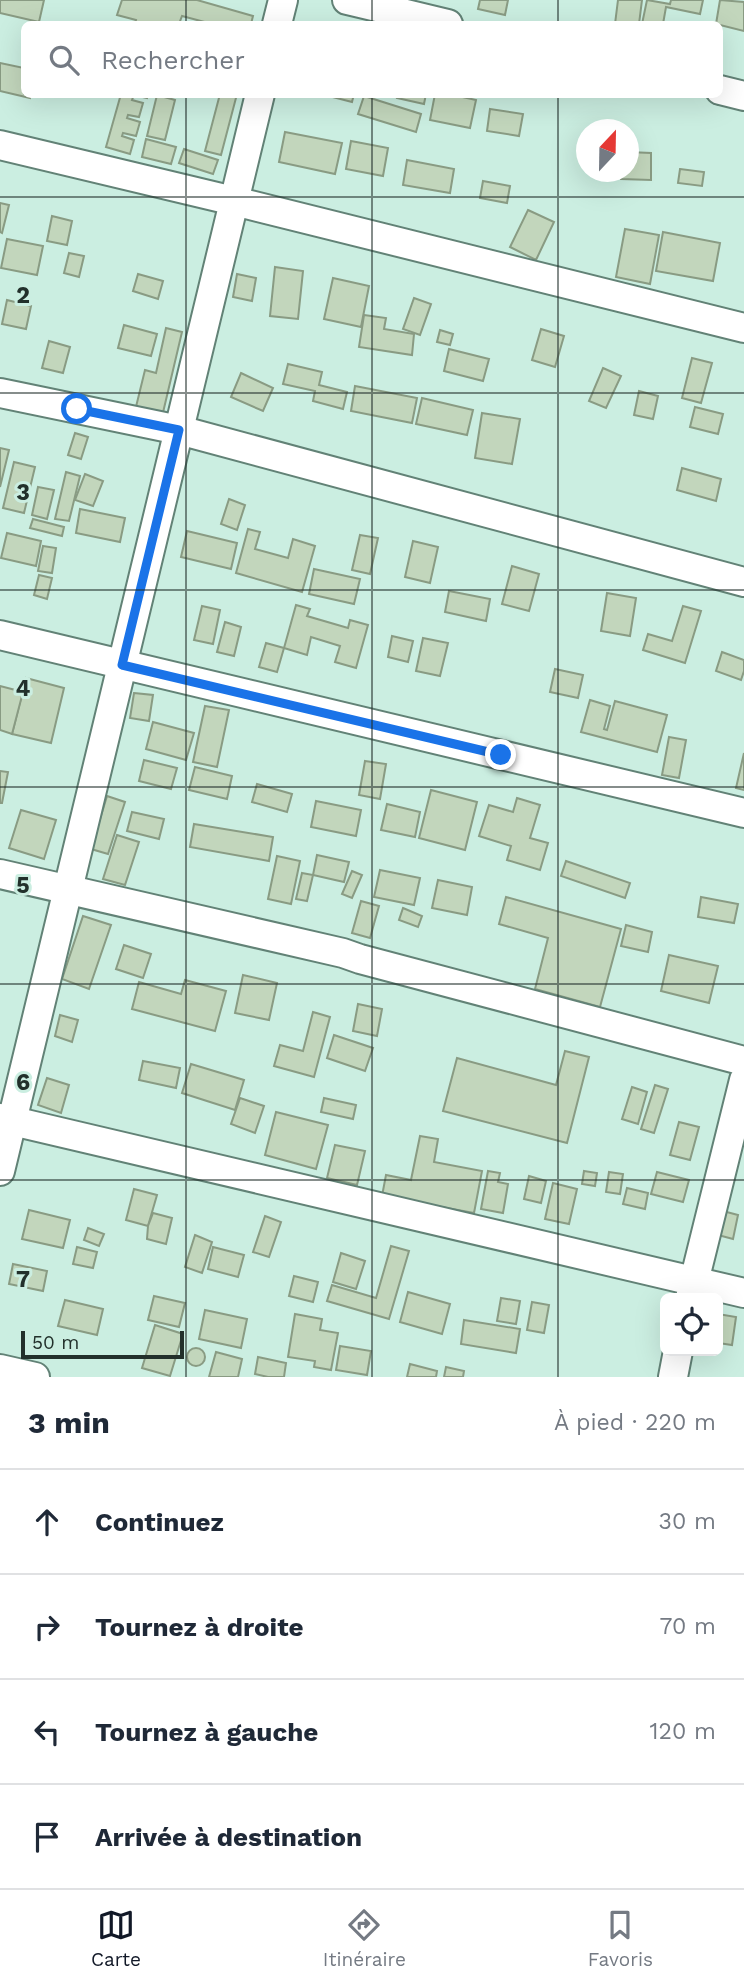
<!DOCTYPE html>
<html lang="fr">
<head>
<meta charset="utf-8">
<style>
	:root { --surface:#fff; --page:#f6f6f7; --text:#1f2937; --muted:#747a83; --line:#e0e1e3; --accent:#111827 }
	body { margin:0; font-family:"Work Sans",sans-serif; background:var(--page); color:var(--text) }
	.controls { position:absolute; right:21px; bottom:21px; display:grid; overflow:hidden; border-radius:10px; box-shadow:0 7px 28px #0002 }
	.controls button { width:63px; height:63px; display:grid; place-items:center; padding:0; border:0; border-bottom:2px solid var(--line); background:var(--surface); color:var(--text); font:35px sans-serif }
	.compass { position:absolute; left:576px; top:119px; width:63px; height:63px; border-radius:50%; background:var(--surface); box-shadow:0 7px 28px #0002; rotate:22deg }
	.scale { position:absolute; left:21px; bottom:18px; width:163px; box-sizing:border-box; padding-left:7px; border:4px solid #22302b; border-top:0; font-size:19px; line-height:24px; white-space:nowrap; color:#22302b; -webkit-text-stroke:5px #cbeee1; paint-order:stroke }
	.stop { position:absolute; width:21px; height:21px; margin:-16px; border:5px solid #1a73e8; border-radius:50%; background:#fff }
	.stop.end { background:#1a73e8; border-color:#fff; box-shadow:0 2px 7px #0008 }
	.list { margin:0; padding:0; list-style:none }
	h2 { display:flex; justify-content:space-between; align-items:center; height:91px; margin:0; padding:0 28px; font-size:30px }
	h2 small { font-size:23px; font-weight:400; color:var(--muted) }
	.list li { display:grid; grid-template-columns:46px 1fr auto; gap:21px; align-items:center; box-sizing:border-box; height:105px; padding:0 28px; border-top:2px solid var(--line) }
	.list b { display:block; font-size:26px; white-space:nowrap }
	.list em { font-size:23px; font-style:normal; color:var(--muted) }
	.icon { flex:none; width:38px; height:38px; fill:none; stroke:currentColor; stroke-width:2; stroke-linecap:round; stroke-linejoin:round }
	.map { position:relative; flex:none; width:744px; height:1377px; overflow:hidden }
	.search { position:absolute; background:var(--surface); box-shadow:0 7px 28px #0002; left:21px; right:21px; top:21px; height:77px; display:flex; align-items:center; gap:18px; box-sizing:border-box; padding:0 24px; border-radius:10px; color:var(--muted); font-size:26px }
	.sheet { height:511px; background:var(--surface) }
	nav { display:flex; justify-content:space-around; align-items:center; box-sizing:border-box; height:98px; border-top:2px solid var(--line); background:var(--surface); font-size:19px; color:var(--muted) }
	nav a { display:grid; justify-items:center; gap:4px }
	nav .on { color:var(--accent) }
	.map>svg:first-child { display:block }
	.building { fill:#c2d6bc; stroke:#899b83; stroke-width:2 }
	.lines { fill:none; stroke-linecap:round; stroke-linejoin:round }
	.minor-casing { stroke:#628276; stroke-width:32 }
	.minor { stroke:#fff; stroke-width:28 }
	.route { stroke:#1a73e8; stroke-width:9 }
	.grid { fill:none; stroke:#22302b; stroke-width:2; stroke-opacity:0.55 }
	.grid-label { font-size:23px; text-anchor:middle; font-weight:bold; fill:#22302b; stroke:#cbeee1; stroke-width:6; stroke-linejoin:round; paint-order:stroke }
</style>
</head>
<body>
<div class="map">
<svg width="744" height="1377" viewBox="0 0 744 1377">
	<rect width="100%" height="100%" fill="#cbeee1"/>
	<g class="building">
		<path d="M0,0H44L39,22L0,13Z"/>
		<path d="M122,0H197L253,16L251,24H212L182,16L179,24H135L136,20L117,15Z"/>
		<path d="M480,0H508L505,15L478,9Z"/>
		<path d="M618,0H642L639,24H615Z"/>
		<path d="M647,0L670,4L671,0H703L700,14L666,7L663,24H642Z"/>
		<path d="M720,0L744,2V31L716,24Z"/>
		<path d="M0,63L24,68V94H31L30,98L0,91Z"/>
		<path d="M121,94H148L147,98L134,95L132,100L143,103L139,117L128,115L127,118L140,122L136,136L123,133L122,136L134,140L130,154L106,147Z"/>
		<path d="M220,94H237L221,155L205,151Z"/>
		<path d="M321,94H354L352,102Z"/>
		<path d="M398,94H426L424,104L397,98Z"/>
		<path d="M435,94H449L476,100L470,128L430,120Z"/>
		<path d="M157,95L175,100L165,140L147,136Z"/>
		<path d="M364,96L421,114L416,132L358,114Z"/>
		<path d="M490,109L523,114L519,136L487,131Z"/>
		<path d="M285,132L342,143L335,174L279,162Z"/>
		<path d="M146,139L176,147L171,164L142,157Z"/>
		<path d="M351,141L388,148L383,176L346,169Z"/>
		<path d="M184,149L218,160L213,174L179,163Z"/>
		<path d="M628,152L651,153V180L621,179V172H628Z"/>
		<path d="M407,160L454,169L450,193L403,185Z"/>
		<path d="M680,169L704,172L702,186L678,183Z"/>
		<path d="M483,181L510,186L507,203L480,198Z"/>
		<path d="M0,203L9,205L2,233L0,232Z"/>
		<path d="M528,210L554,222L536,260L510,247Z"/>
		<path d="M52,216L72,221L67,245L47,241Z"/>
		<path d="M625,229L659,235L650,284L616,277Z"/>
		<path d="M663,232L720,243L713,281L656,271Z"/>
		<path d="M7,239L43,246L37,275L1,268Z"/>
		<path d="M69,253L84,256L79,277L64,273Z"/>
		<path d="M275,267L303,271L298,319L270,316Z"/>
		<path d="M138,274L163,281L158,299L133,291Z"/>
		<path d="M237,274L256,278L252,301L233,297Z"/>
		<path d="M333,278L369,286L361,327L324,319Z"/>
		<path d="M414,298L431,304L420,335L403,329Z"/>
		<path d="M7,300L31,306L26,329L2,324Z"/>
		<path d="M364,315L386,318L384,329L414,334L412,355L359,347Z"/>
		<path d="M124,325L157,334L151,356L118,348Z"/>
		<path d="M166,328L182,332L161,421L134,415L145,370L156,373Z"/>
		<path d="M541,329L564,336L555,367L532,360Z"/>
		<path d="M440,330L453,334L450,345L437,342Z"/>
		<path d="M49,341L70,347L63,373L42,368Z"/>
		<path d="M449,349L489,359L483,381L444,371Z"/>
		<path d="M692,358L712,363L701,403L682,398Z"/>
		<path d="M288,364L322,372L319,385L347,392L343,409L313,401L315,391L283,384Z"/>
		<path d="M603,368L621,376L606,408L589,401Z"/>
		<path d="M241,373L273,388L263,411L231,397Z"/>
		<path d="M355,386L417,398L412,423L351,411Z"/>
		<path d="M639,391L658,396L653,419L634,415Z"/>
		<path d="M422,398L473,410L467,435L416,424Z"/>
		<path d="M695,407L723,414L718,434L690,427Z"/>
		<path d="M482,413L520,419L512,464L475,458Z"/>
		<path d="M75,433L88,437L81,459L68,455Z"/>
		<path d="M0,448L9,450L0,487Z"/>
		<path d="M14,462L35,467L24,513L3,508Z"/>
		<path d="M682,468L721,479L716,501L677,490Z"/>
		<path d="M66,472L80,476L69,521L55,519Z"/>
		<path d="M85,474L103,481L93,506L75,500Z"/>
		<path d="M38,487L54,490L47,519L32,515Z"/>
		<path d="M229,499L245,505L237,530L221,524Z"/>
		<path d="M80,509L125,518L120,542L76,533Z"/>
		<path d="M33,519L64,527L62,536L30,528Z"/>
		<path d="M248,529L260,532L255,549L288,558L293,539L315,546L302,592L236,573Z"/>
		<path d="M187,531L237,543L231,569L181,557Z"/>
		<path d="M7,533L41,541L36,566L1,558Z"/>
		<path d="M360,535L378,538L370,574L352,570Z"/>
		<path d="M413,541L438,547L430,583L405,577Z"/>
		<path d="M43,546L56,548L52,573L38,571Z"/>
		<path d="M512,566L539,574L529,611L502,604Z"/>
		<path d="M314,569L360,579L354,604L309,594Z"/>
		<path d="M39,575L52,578L47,599L34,595Z"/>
		<path d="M449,591L490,599L486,621L445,612Z"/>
		<path d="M607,593L636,598L630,636L601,631Z"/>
		<path d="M296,605L310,609L307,616L348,628L350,620L368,625L356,668L335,662L340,646L311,637L307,655L284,648Z"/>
		<path d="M202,606L220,610L213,644L194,640Z"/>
		<path d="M683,606L701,611L685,663L643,650L648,634L672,641Z"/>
		<path d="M225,622L241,627L234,656L217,652Z"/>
		<path d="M392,636L413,641L408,662L388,657Z"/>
		<path d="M423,638L448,643L440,676L416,671Z"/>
		<path d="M266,643L284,648L277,672L259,667Z"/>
		<path d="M722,652L744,660V671L741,680L716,671Z"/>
		<path d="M555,669L583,675L578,698L550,692Z"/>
		<path d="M26,678L64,688L51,743L12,734Z"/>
		<path d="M0,686L23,692L12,734L0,730Z"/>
		<path d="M134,693L153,695L149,721L130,718Z"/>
		<path d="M590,700L610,706L604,729L607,730L615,701L667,715L657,752L581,732Z"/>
		<path d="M205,706L229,710L217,767L193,762Z"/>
		<path d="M153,722L194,733L186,760L146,749Z"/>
		<path d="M669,737L686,740L679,778L662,775Z"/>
		<path d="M744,753V790L736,788Z"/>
		<path d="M144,760L177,768L171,789L139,781Z"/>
		<path d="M365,761L386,764L380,799L359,795Z"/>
		<path d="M195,767L232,776L227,799L189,790Z"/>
		<path d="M0,771L8,772L2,803H0Z"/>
		<path d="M257,784L292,794L287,812L252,802Z"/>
		<path d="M431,790L477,802L465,850L419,838Z"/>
		<path d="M107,796L125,802L108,854L91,849Z"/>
		<path d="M517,798L540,805L530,838L548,843L540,870L507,860L511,846L479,836L489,805L513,812Z"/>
		<path d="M316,801L361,810L356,836L311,827Z"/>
		<path d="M387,804L420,812L415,837L381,830Z"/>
		<path d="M21,810L56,820L44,859L9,848Z"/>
		<path d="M132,812L164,819L159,839L127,831Z"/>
		<path d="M194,824L273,837L269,861L190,847Z"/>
		<path d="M117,835L139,842L125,885L103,879Z"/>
		<path d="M317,855L349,862L344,882L313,875Z"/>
		<path d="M277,856L300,861L291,904L268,899Z"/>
		<path d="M566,861L630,883L625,898L561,876Z"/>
		<path d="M380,870L420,878L414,905L374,897Z"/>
		<path d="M352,871L362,875L352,898L342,894Z"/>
		<path d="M302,873L313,875L307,901L296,899Z"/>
		<path d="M438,880L472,887L467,915L432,908Z"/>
		<path d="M506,897L621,929L600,1007L535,989L548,938L499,924Z"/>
		<path d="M701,897L738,904L734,923L698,917Z"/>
		<path d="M361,901L379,906L370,938L352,933Z"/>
		<path d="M403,908L422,916L418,927L399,920Z"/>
		<path d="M83,916L111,925L89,989L62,979Z"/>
		<path d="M626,925L652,932L648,952L621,946Z"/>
		<path d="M124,945L151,954L143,978L116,969Z"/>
		<path d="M669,955L718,966L709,1003L661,991Z"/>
		<path d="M243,975L277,983L269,1020L235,1013Z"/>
		<path d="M185,980L226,991L215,1031L132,1009L139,982L181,994Z"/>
		<path d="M358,1004L382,1009L377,1036L353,1031Z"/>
		<path d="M313,1012L330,1017L314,1077L274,1066L280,1045L303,1051Z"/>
		<path d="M60,1015L78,1020L72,1042L55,1036Z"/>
		<path d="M334,1035L373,1048L365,1071L327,1058Z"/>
		<path d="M565,1051L589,1057L567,1143L443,1111L457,1058L556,1085Z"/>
		<path d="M143,1061L180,1068L176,1088L139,1080Z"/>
		<path d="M191,1064L244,1080L235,1110L182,1093Z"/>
		<path d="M47,1078L69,1085L61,1113L38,1105Z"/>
		<path d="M655,1085L668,1089L654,1133L641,1129Z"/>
		<path d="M632,1087L647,1092L638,1124L622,1119Z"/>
		<path d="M240,1098L264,1106L255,1133L231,1124Z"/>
		<path d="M324,1098L356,1105L353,1119L321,1112Z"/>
		<path d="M276,1112L328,1125L316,1169L265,1155Z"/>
		<path d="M679,1122L699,1127L690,1160L670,1155Z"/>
		<path d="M420,1136L438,1139L434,1162L482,1171L474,1213L382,1196L386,1175L411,1180Z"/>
		<path d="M335,1145L365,1151L357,1185L327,1178Z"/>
		<path d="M488,1171L500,1173L498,1182L508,1184L503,1213L481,1209Z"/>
		<path d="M584,1171L597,1173L595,1186L582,1184Z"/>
		<path d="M609,1172L623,1174L620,1194L606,1192Z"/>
		<path d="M657,1172L689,1180L683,1202L651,1194Z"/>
		<path d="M529,1176L546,1181L541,1203L524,1199Z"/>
		<path d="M553,1183L577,1189L569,1224L545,1219Z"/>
		<path d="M627,1188L648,1193L645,1209L623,1204Z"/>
		<path d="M134,1189L157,1195L148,1226L126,1220Z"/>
		<path d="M29,1210L70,1220L63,1248L22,1239Z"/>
		<path d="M723,1211L738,1215L733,1239L718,1235Z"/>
		<path d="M153,1213L172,1218L166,1244L147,1239L148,1226Z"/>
		<path d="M265,1216L281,1222L269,1257L253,1252Z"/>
		<path d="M88,1228L104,1234L99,1246L84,1240Z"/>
		<path d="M195,1235L212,1242L202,1273L185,1267Z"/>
		<path d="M391,1246L409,1251L389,1319L327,1301L332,1285L376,1298Z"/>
		<path d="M77,1247L97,1252L93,1268L73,1264Z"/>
		<path d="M213,1247L244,1255L238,1277L208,1269Z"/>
		<path d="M341,1253L365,1261L356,1289L333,1282Z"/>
		<path d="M13,1264L47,1271L43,1291L9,1284Z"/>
		<path d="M294,1276L318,1282L313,1302L289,1296Z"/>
		<path d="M408,1292L450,1304L442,1334L400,1322Z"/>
		<path d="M154,1296L185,1303L179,1327L148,1320Z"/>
		<path d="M501,1298L520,1301L516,1324L497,1321Z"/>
		<path d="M65,1300L103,1309L97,1335L58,1326Z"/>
		<path d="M532,1302L549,1305L544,1333L527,1330Z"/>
		<path d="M205,1310L247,1319L241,1348L199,1339Z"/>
		<path d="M295,1314L322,1319L320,1330L338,1333L331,1370L314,1367L315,1361L288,1357Z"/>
		<path d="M718,1314L736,1317L732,1345L718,1343Z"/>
		<path d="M464,1320L520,1329L516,1353L461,1344Z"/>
		<path d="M155,1325L183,1334L170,1376L142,1368Z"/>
		<path d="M340,1346L371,1351L367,1375L336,1370Z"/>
		<circle cx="196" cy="1357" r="9"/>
		<path d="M216,1352L242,1359L238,1377H209Z"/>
		<path d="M258,1357L286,1363L284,1377H268L255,1374Z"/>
		<path d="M410,1364L437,1371L436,1377H407Z"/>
		<path d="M446,1367L464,1371L463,1377H444Z"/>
	</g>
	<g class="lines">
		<defs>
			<g id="minor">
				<path d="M347,0L448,24"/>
				<path d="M277,24L283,0"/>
				<path d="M720,90L744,96"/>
				<path d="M0,145L234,201L744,328"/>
				<path d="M0,393L179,430L744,582"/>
				<path d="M0,635L744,813"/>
				<path d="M0,874L343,953L360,959L744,1061"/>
				<path d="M0,1118L744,1293"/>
				<path d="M0,1171L260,94"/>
				<path d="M690,1298L744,1080"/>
				<path d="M0,1369L35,1377"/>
				<path d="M673,1377L678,1351"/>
			</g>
		</defs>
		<use href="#minor" class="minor-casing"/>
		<use href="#minor" class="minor"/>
	</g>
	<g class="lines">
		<path class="route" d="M77,409L179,430L122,665L501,755"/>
	</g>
	<path class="grid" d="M186,0V24M372,0V24M558,0V24M186,94V1377M372,94V1377M558,94V1377M0,197H744M0,393H744M0,590H744M0,787H744M0,984H744M0,1180H744"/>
	<g class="grid-label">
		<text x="23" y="303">2</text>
		<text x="23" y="500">3</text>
		<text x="23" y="696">4</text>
		<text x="23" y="893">5</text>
		<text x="23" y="1090">6</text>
		<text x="23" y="1287">7</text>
	</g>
</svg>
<div class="controls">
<button><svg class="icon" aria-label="locate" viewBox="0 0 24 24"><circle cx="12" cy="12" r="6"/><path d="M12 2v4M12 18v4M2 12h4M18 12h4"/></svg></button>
</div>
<svg class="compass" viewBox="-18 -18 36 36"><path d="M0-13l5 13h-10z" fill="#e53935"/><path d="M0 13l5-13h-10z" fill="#747a83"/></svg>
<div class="scale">50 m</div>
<div class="stop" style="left:77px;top:409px"></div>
<div class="stop end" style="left:501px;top:755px"></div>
<div class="search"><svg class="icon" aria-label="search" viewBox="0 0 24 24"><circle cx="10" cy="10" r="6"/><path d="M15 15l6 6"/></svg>Rechercher</div>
</div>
<section class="sheet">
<h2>3 min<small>À pied · 220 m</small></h2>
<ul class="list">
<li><svg class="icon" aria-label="ahead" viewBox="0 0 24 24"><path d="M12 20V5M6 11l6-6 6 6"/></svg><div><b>Continuez</b></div><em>30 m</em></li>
<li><svg class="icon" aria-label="right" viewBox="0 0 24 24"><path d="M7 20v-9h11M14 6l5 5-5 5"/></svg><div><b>Tournez à droite</b></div><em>70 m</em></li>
<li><svg class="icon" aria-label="left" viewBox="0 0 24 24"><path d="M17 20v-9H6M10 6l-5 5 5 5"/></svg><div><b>Tournez à gauche</b></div><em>120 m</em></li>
<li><svg class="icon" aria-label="arrive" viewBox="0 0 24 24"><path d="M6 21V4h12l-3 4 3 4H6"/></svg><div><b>Arrivée à destination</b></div></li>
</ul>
</section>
<nav>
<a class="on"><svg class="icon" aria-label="map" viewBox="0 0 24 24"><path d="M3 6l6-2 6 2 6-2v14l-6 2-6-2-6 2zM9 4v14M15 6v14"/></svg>Carte</a>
<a><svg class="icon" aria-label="directions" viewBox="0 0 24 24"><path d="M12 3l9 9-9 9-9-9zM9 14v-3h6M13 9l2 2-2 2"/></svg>Itinéraire</a>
<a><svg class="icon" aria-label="saved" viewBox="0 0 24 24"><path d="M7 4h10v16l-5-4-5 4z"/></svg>Favoris</a>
</nav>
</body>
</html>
